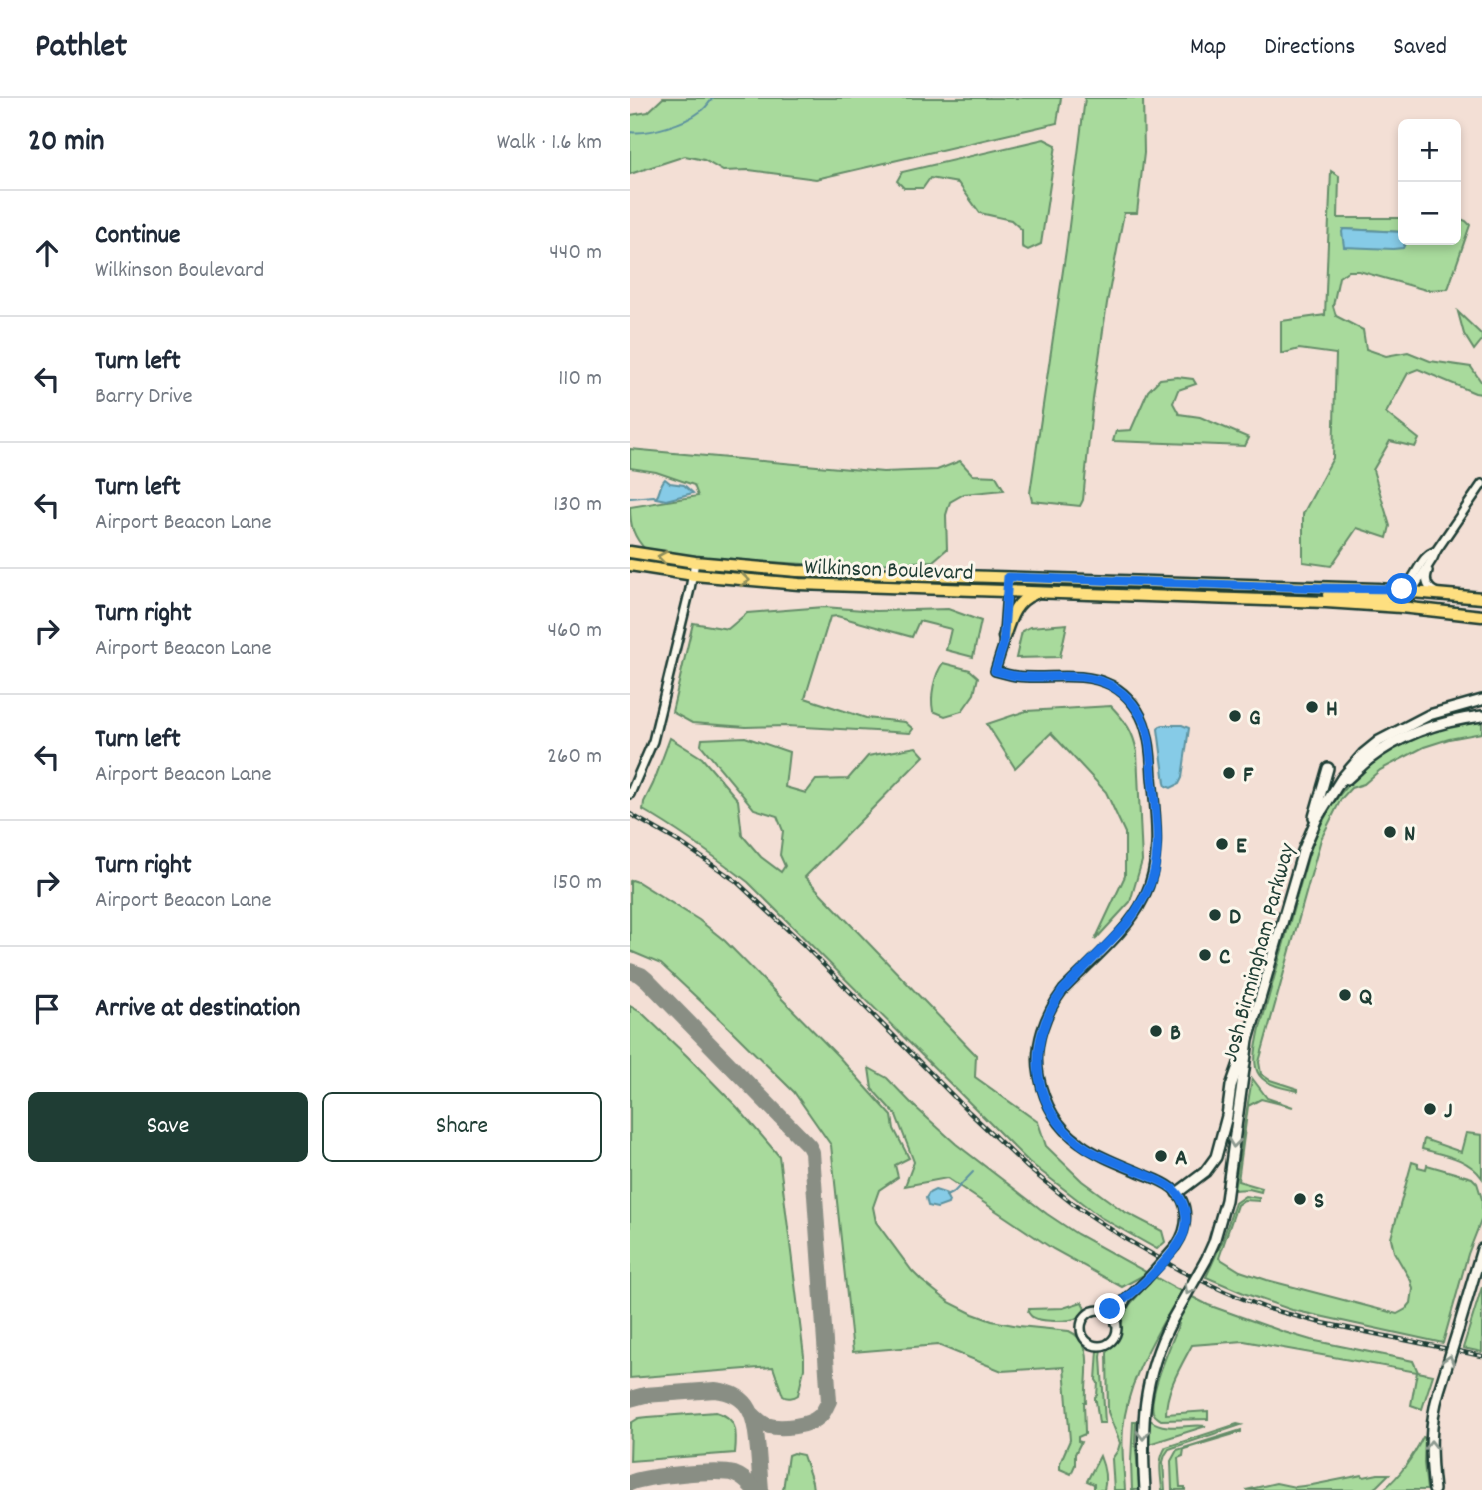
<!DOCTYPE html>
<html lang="en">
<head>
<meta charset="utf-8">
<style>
	:root { --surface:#fff; --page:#f2f2f3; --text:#1f2937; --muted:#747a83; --line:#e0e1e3; --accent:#1f3d34 }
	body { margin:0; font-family:Dekko,sans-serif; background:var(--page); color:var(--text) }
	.controls { position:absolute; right:21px; top:21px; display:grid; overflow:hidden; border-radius:10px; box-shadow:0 4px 10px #0003 }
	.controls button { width:63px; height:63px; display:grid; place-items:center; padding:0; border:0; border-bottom:2px solid var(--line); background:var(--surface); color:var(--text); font:35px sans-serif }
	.stop { position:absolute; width:21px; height:21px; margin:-16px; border:5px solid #1a73e8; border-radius:50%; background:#fff }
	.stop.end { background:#1a73e8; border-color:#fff; box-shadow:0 2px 7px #0008 }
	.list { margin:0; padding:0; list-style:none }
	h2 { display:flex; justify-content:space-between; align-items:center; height:91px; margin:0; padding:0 28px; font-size:30px }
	h2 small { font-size:23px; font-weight:400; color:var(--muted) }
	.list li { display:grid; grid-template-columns:46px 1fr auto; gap:21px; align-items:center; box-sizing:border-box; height:126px; padding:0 28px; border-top:2px solid var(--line) }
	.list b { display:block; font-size:26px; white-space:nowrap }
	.list p { margin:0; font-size:23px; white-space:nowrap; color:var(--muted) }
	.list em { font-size:23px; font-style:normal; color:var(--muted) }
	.actions { display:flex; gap:14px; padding:21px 28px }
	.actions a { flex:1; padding:16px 0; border:2px solid var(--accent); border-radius:10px; text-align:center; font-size:24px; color:var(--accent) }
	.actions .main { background:var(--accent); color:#fff }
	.icon { flex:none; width:38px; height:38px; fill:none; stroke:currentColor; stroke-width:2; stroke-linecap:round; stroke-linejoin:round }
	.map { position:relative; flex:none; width:852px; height:1392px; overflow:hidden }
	header { display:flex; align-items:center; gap:42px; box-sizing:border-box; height:98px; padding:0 35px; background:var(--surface); border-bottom:2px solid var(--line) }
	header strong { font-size:33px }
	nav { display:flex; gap:38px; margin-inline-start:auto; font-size:24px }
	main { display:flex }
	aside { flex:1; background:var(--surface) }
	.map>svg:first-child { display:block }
	.green { fill:#a8da9c; stroke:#648c68; stroke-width:2 }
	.water { fill:#86cbe7; stroke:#5d929f; stroke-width:2 }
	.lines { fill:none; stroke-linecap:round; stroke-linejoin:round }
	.stream { stroke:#5d929f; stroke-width:2 }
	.taxiway { stroke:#898e84; stroke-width:16 }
	.tertiary-casing { stroke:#1f3d34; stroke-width:12 }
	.secondary-casing { stroke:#1f3d34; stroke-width:14 }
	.primary-casing { stroke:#1f3d34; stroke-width:15 }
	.tertiary { stroke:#fbf7ec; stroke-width:7 }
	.secondary { stroke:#fbf7ec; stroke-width:9 }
	.primary { stroke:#fedf80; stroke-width:10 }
	.rail-casing { stroke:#1f3d34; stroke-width:4.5 }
	.rail { stroke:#fbf7ec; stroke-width:2; stroke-dasharray:5; stroke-linecap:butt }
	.tertiary-bridge-casing { stroke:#1f3d34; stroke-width:12; stroke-linecap:butt }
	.secondary-bridge-casing { stroke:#1f3d34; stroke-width:14; stroke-linecap:butt }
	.tertiary-bridge { stroke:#fbf7ec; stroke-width:7 }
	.secondary-bridge { stroke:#fbf7ec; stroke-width:9 }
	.oneway { stroke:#8e8e5a }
	.oneway2 { stroke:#8d9a90 }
	.route { stroke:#1a73e8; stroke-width:9 }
	.poi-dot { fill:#1f3d34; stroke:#fbf7ec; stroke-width:2.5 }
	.labels { text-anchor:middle; stroke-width:6; stroke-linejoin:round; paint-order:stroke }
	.street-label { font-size:23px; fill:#1f3d34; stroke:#fbf7ec }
	.poi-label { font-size:23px; font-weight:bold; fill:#1f3d34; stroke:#fbf7ec; text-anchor:start }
</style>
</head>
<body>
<header>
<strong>Pathlet</strong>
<nav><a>Map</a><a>Directions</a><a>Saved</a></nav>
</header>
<main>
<aside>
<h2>20 min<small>Walk · 1.6 km</small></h2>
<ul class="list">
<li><svg class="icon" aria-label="ahead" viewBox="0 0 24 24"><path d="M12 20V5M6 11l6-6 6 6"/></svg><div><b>Continue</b><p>Wilkinson Boulevard</p></div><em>440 m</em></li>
<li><svg class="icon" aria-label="left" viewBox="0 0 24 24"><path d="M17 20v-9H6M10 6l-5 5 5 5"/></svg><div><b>Turn left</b><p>Barry Drive</p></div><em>110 m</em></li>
<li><svg class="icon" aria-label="left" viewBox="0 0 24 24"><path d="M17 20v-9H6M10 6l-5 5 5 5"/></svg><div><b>Turn left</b><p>Airport Beacon Lane</p></div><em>130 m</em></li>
<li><svg class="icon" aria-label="right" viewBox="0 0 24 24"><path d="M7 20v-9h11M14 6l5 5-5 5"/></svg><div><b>Turn right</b><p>Airport Beacon Lane</p></div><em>460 m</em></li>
<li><svg class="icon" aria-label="left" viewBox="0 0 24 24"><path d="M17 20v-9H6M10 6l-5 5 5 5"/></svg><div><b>Turn left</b><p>Airport Beacon Lane</p></div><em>260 m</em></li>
<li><svg class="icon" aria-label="right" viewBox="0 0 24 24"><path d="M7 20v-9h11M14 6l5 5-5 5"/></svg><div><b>Turn right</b><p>Airport Beacon Lane</p></div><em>150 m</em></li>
<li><svg class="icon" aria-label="arrive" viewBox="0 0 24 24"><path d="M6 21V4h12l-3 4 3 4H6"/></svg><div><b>Arrive at destination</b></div></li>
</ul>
<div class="actions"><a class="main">Save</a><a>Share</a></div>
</aside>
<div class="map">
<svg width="852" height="1392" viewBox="0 0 852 1392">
	<rect width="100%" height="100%" fill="#f3dfd5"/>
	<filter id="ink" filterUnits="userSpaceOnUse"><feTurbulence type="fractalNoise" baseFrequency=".0143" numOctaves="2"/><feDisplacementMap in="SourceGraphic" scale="14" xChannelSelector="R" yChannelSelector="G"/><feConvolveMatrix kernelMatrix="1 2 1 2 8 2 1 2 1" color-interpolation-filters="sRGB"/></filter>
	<g filter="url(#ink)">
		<g class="green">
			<path d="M33,0H431L427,25L186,81L119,72L93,73L74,62L55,58L0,76V17L18,14Z"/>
			<path d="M455,0H513L514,55L507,115H494L477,205L463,301L453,402L450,408L402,403L400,395L436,152Z"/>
			<path d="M414,41L426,47L411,146L398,152L392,149V132L381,122L350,115L328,85L300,80L293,90H274L267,83L272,74Z"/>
			<path d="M701,73L709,78L708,120H773V134L714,131L776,146L777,142H826V119L836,123L840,127L818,191L796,192L729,173H718L709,179L703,208L706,218L733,232L736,251L756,258L778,254L800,263L841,269L852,285V296L845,295L788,271L778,275L756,315L789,341L785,349L760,343L743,372L760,428L757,440L727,430L701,468L673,464V416L703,360L706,256L669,251L651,256V223L695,217Z"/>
			<path d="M828,214L852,237V242L844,252L834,236Z"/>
			<path d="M547,279L563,281L566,286L548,292L543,305L549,316L570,319L619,340L615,348L483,343L486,333L501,332L518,293L530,281Z"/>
			<path d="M0,351L253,374L307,372L330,363L343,377L366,378L374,392L334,396L320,404L316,417L317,451L303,463L207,468L107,462L17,453C3,439 0,427 0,409L68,398L64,387L26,374L0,370Z"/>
			<path d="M194,509L246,513L318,511L351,523L343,559L316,552L321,531L289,523L282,539L207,518L200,519L175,600L236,620L275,624L283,631L280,635L157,628L116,629L62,625L42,614L63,525L98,531L117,515Z"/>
			<path d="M437,526L430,559L386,560L392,533L400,529Z"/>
			<path d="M313,565L340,572L348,579L344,596L332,613L315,618L303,613C300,599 304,577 313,565Z"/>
			<path d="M481,608C496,624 503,633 507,654L512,763L500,804L465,842L495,778V735L476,694L421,635L385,670L357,626L396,613Z"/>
			<path d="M852,622V635L819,641L794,649L750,672L734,686L721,690L711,701L691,741L629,964L631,976L640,982L668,991V993C620,985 621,972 630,930L678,759C705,675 766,633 852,622Z"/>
			<path d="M115,639L159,654L155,689L176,695L186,682L218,681L238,658L286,649L294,658L175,779L346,957L345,979L408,1024L416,1048L452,1083L493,1113L532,1133L535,1144L527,1151L470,1119L399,1064L118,784C84,758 50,733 13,712L14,704L23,686L40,640L72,660L108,702L112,737L131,759L151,774L155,768L150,757L153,733L147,718L124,711L71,647L72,641Z"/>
			<path d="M2,782L8,784L69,822L95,843L208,958L262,1018L264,1031L279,1060L265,1067L268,1079L249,1092L243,1109L246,1124L282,1173L291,1182L319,1204L343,1216L362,1223L389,1228L439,1233C467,1245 454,1279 456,1304H454L455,1333V1336L448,1339V1343L451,1344L445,1356V1367L441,1376L430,1371V1365L440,1342L434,1269L372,1273L308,1247L223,1254L201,1047L164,994L94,925L31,866L0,853V783Z"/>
			<path d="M0,908L12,915L57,958L107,1009L149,1058L174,1258V1271L168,1297C164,1300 157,1301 153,1298L143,1269L0,1280Z"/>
			<path d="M239,970L257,980L284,1008L326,1046L417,1116L447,1136L543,1189L578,1207L654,1234L681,1242L783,1263L788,1274L803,1277L792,1311L781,1307L787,1274L614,1243L562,1247C551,1268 536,1292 536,1316L578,1313V1321L531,1322C527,1319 525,1319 523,1314C518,1297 542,1244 549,1226L536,1219C516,1255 497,1289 493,1331C491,1351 494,1372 495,1392H484L482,1361L488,1352L490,1345L478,1314L477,1255L488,1238L490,1222L493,1214L520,1184L512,1178L492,1189L423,1151L317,1080L275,1088L284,1064L266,1017L242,991Z"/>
			<path d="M622,980L637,1000L663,1009L631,1001L618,1008L608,1083L632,1090L631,1094L619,1091L604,1092Z"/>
			<path d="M836,1035L852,1037V1080C838,1060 814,1057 792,1051L794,1041L831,1054Z"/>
			<path d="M782,1064L788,1066V1069L796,1071L797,1067L842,1080L847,1085L852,1101V1120L838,1156L813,1245L662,1212L616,1196L576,1179L592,1144L605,1105L615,1098L629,1100V1103L614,1102L607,1107L589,1160L610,1173L637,1182L767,1216L776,1211L781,1205L783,1191L781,1183L764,1154L761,1140Z"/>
			<path d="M852,1189V1254L833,1250Z"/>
			<path d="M452,1204C466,1227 418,1224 407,1221C401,1219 401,1218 398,1214L399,1211L433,1210Z"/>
			<path d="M468,1252H472L471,1259L475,1325H469L466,1303H465V1299L467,1297L468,1285L466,1282Z"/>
			<path d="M86,1314C108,1320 107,1335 105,1355L0,1363L1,1325L9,1320L18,1319Z"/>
			<path d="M520,1322C537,1335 558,1325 576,1328L519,1346L518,1332Z"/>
			<path d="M503,1323H506L505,1343L510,1392H502L501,1364Z"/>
			<path d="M607,1326L611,1327L539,1351L535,1357L533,1364L535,1392H532C531,1377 527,1362 536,1349Z"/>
			<path d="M611,1332V1334L554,1351L553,1358L548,1360L550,1389H555V1392H542L541,1363L547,1352Z"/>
			<path d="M793,1339L795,1340L794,1365L797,1392H753C771,1377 782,1360 793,1339Z"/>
			<path d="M163,1355L173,1357L182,1384L183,1392H153L158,1357Z"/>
			<path d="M470,1358C474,1368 477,1381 474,1392H464V1386L457,1383Z"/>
			<path d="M748,1376H759L747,1388L741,1392H616L646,1385L665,1389L682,1387L732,1377L734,1379Z"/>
		</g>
		<g class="water">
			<path d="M713,131L772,134L773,142H777L773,150L763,151L714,149L712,134Z"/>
			<path d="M35,381L40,385L54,387L63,395L36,402L26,400C31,394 29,387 35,381Z"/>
			<path d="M533,627H552L559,630L552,680L549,686L541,690L536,688L535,685L528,631L530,628Z"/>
			<path d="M305,1092L315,1095L319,1103L318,1106L307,1110L298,1108L296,1100L299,1095Z"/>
		</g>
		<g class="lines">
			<g class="stream">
				<path d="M0,34C19,37 56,25 71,13C76,10 79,4 83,0"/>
				<path d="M0,400L24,398L26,400"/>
				<path d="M316,1098L324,1094L343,1074"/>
			</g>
			<g class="taxiway">
				<path d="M0,873L11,877L17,882L179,1048L182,1054L199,1303C196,1308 195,1313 190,1318C180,1328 150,1332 136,1327C131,1325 127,1321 123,1317"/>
				<path d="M0,1301L15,1297L85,1292C123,1296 125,1321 128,1353C129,1366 130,1379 131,1392"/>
				<path d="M0,1385C15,1378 88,1371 104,1376C113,1379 119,1385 125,1392"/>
			</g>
			<defs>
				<g id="tertiary">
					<path d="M798,473C794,483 798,491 807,495"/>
					<path d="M378,479L373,548L365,573C372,575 379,577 386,578C417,582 451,572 481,587C498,596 511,613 516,632C521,647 521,664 522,679C526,721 532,761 514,800C498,834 459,865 433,892C415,916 403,947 409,978C414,1004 427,1029 450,1045C469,1059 492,1067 513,1076C523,1080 533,1083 542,1090C561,1105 558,1130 546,1148"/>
					<path d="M770,492C787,484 788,458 806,453"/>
					<path d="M782,493L803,460L806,453L852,386"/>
					<path d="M0,696L23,643L60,491L65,464"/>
					<circle cx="469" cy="1230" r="18"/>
					<path d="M474,1213C491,1208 503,1195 515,1183"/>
					<path d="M486,1226L488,1218L496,1202"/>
				</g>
				<g id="secondary">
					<path d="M717,681C724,675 731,668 738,662C772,635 810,623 852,618"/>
					<path d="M684,719L698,670"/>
					<path d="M547,1095L575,1074L586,1059L597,1018L601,988L611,960"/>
					<path d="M576,1162L584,1144L596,1102L618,942L673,753L687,720L712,680L733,656L749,643L799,617L852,602"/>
					<path d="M828,1232L852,1151"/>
					<path d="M515,1392C511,1328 512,1280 542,1222"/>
					<path d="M804,1392C800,1358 799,1326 809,1293"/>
				</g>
				<g id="primary">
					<path d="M0,454L65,464L167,473L748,491L852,500"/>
					<path d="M0,467L64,477L169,486L696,504L771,509L852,518"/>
					<path d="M698,497L769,499L776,498L780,496"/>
					<path d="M374,539C380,521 385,503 404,496"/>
				</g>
			</defs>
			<use href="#tertiary" class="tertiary-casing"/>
			<use href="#secondary" class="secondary-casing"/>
			<use href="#primary" class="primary-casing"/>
			<use href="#tertiary" class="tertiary"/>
			<use href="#secondary" class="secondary"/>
			<use href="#primary" class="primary"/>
			<defs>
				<path id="rail" d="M0,716L51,745L106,783L172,845L339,1014L398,1070L443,1106L494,1140L551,1173L596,1194L636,1210L688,1224L852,1258"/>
			</defs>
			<use href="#rail" class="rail-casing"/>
			<use href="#rail" class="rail"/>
			<defs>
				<path id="tertiary-bridge" d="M515,1183L546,1148"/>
				<g id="secondary-bridge">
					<path d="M542,1222L576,1162"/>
					<path d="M809,1293L828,1232"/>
				</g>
			</defs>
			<use href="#tertiary-bridge" class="tertiary-bridge-casing"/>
			<use href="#secondary-bridge" class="secondary-bridge-casing"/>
			<use href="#tertiary-bridge" class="tertiary-bridge"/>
			<use href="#secondary-bridge" class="secondary-bridge"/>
		</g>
		<defs><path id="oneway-chevron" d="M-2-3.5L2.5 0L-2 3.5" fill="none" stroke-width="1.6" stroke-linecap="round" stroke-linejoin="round" transform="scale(1.75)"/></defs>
		<g class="oneway">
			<use href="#oneway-chevron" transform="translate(32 459) rotate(-172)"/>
			<use href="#oneway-chevron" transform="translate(115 482) rotate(5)"/>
		</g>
		<g class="oneway2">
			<use href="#oneway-chevron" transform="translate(604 1045) rotate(97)"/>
			<use href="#oneway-chevron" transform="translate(559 1192) rotate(119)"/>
			<use href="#oneway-chevron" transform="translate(819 1262) rotate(-72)"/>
			<use href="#oneway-chevron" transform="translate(513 1337) rotate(90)"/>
			<use href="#oneway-chevron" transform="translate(801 1347) rotate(-90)"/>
		</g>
	</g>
	<g class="lines" filter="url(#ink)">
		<path class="route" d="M480,1211C501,1199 545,1158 554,1135C559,1120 555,1102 543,1091C535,1084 525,1081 515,1076C497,1069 478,1062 461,1053C400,1017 393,946 433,892L497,826C509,810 519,793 524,774C531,743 525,710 522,679C521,663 521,646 516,631C511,613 497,596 480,587C451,572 417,582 386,578C379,577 372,575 365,573L373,548L378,479L695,490L772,491"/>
	</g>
	<g class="poi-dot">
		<circle cx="682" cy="609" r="7"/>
		<circle cx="605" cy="618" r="7"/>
		<circle cx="599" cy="675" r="7"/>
		<circle cx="760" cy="734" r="7"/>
		<circle cx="592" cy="746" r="7"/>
		<circle cx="585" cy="817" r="7"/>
		<circle cx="575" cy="857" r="7"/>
		<circle cx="715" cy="897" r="7"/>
		<circle cx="526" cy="933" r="7"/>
		<circle cx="800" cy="1011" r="7"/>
		<circle cx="531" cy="1058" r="7"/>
		<circle cx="670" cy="1101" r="7"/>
	</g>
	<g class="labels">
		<g class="street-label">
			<text transform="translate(259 470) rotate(2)" y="8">Wilkinson Boulevard</text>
			<text transform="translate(627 854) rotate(-75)" y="8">Josh Birmingham Parkway</text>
		</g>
		<g class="poi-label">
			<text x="696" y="617">H</text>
			<text x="619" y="626">G</text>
			<text x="613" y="683">F</text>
			<text x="774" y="742">N</text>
			<text x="606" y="754">E</text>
			<text x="599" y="825">D</text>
			<text x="589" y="865">C</text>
			<text x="729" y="905">Q</text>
			<text x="540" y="941">B</text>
			<text x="814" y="1019">J</text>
			<text x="545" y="1066">A</text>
			<text x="684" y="1109">S</text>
		</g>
	</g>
</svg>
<div class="controls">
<button>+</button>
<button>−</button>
</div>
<div class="stop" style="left:772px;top:491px"></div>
<div class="stop end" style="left:480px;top:1211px"></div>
</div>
</main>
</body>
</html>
